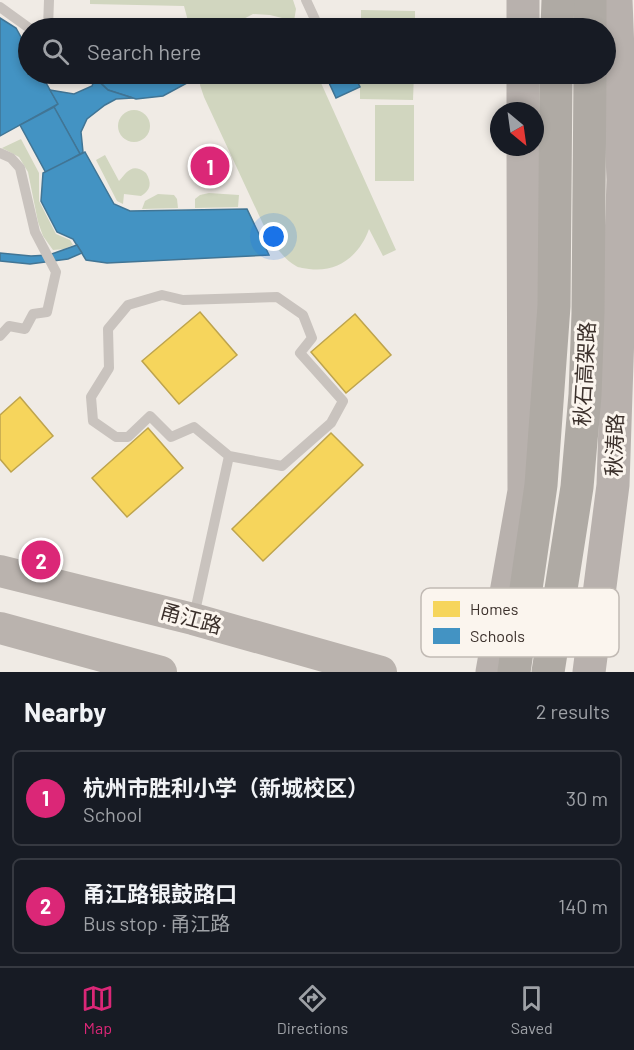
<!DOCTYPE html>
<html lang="en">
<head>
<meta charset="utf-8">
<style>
	:root { --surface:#171b24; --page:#20242c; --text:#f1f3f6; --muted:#9ea1a6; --line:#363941; --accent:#db2777 }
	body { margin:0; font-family:Barlow,"Noto Sans SC",sans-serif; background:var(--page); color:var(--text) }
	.compass { position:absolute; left:490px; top:102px; width:54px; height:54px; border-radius:50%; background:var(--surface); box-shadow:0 3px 9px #0003; rotate:151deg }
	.you { position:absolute; left:274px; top:237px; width:21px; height:21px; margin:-15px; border:4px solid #fff; border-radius:50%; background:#1a73e8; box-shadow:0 0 0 9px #1a73e833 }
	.badge { display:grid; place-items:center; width:39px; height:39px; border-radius:50%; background:var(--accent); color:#fff; font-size:20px; font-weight:700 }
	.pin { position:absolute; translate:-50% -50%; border:3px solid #fff; box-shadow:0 2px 6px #0006 }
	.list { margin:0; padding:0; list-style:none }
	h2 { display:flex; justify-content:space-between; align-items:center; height:78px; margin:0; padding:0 24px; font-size:26px }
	h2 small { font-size:20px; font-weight:400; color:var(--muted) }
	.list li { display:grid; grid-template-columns:39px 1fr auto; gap:18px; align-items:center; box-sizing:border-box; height:96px; margin:0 12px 12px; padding:0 12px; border:2px solid var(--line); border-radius:9px }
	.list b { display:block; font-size:22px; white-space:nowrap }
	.list p { margin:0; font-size:20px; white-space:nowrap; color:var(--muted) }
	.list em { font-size:20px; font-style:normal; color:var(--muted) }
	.icon { flex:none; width:33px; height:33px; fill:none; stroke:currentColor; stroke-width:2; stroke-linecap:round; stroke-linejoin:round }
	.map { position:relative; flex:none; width:634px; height:672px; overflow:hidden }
	.search { position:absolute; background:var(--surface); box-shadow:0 3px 9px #0003; left:18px; right:18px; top:18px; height:66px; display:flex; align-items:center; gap:15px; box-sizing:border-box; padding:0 21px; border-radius:33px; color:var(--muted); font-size:22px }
	.sheet { height:294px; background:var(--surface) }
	nav { display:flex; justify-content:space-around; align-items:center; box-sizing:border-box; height:84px; border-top:2px solid var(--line); background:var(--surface); font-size:16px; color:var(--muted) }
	nav a { display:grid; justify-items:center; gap:3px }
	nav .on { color:var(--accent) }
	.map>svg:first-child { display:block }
	.green { fill:#d1d6bf }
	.homes { fill:#f6d55c; stroke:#bea44d; stroke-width:1.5 }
	.schools { fill:#4393c3; stroke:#417595; stroke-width:1.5 }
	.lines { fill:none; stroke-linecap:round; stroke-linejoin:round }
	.lane { stroke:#c9c3be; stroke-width:10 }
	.secondary { stroke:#bab3ae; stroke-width:32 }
	.primary { stroke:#b8b1ad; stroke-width:33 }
	.highway { stroke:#afaaa4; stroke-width:33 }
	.labels { text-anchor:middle; stroke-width:6; stroke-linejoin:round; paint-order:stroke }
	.street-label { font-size:21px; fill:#3b302b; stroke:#fbf5ee }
	.key { fill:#fbf5ee; stroke:#c1bab4; stroke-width:1.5 }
	.key-label { font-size:16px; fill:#3b302b }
</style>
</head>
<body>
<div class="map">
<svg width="634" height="672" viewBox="0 0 634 672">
	<rect width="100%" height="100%" fill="#f0ebe5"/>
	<g class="green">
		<path d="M90,0H293L296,9L294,21L270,15L253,14L232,25L221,26L212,22L188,21L184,6L90,4Z"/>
		<path d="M361,10L415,11V28H361Z"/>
		<path d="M253,18C266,19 286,17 294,28H230Z"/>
		<path d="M201,74H317L396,250L383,256L369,229C360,255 338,273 309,269C305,268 299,268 296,266C285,260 277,248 270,239L204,97L200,85Z"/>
		<path d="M360,74H414L413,100L360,99Z"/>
		<rect x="375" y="105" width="39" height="76"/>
		<circle cx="134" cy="126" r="16"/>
		<path d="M21,139L39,173V201L56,234L70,240L73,245L64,249L53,250L43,236L38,222L28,172L19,157L2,148Z"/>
		<path d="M105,155L119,181C127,172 132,162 146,173C152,183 151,190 141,196L124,194L123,204L117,201L96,160Z"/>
		<path d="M209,193L239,195L238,207L195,208V199L200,195Z"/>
		<path d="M158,194L174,195L177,199L178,208L142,209L145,201Z"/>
	</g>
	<g class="homes">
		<path d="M200,312L237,355L179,404L142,361Z"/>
		<path d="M355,314L391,355L346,393L311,352Z"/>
		<path d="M20,397L53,436L11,472L0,459V415Z"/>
		<path d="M148,428L183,468L127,517L92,478Z"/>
		<path d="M331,433L363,465L263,561L232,529Z"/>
	</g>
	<g class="schools">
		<path d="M0,18L16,28L28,50V74H41L58,104L0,136Z"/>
		<path d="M109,21L206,25V28H97Z"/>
		<path d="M92,74H195L189,82L163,96L136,99L108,90Z"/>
		<path d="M325,74H354L360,87L336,98Z"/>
		<path d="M95,78L108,90L133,98L116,99L105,105L87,119L81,132L83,152L80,154L54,107L58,104L50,90L74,94L92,86Z"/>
		<path d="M54,107L80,154L46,173L20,125Z"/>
		<path d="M85,152L114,204L130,211L247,209L269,255L107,263L86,260L73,239L57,232L41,201L43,173Z"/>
		<path d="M77,245L82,253L68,259L30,264L0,261V253L31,256L49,255Z"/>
	</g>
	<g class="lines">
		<g class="lane">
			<path d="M306,0L319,28"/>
			<path d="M0,7L29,28"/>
			<path d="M48,28L49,0"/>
			<path d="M339,74L341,76"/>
			<path d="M0,153L11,158L20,168L35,232L56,272L47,312L33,314L25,329L9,326L0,336"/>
			<path d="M194,616L229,456L282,466L331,423L343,401L300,353L312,338L303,315L277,297L183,300L162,295L128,305L108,329L109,368L91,397L93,421L116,437H128L150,416L171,437L194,427L229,456"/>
		</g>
		<g class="secondary">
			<path d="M0,571L193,619L381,672"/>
			<path d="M0,628L161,672"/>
		</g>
		<g class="primary">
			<path d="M523,28V0"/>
			<path d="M523,111V74"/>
			<path d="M492,672L524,491L523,147"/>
			<path d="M589,672L613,485L623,180L616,0"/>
		</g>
		<g class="highway">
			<path d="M590,0V28"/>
			<path d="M557,28L558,0"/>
			<path d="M514,672L541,485L554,306L556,74"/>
			<path d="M548,672L577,487L585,395L588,313L590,74"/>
		</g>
	</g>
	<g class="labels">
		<g class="street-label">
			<text transform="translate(585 374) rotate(-87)" y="7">秋石高架路</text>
			<text transform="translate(615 445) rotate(-88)" y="7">秋涛路</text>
			<text transform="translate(191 619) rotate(15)" y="7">甬江路</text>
		</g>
	</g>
	<rect x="421" y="588" width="198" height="69" rx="9" class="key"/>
	<rect x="433" y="601" width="27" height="16" fill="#f6d55c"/>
	<rect x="433" y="628" width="27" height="16" fill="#4393c3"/>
	<g class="key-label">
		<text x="470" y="615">Homes</text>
		<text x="470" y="642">Schools</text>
	</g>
</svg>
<svg class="compass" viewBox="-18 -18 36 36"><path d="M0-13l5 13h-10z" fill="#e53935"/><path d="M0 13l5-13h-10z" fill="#9ea1a6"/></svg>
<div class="you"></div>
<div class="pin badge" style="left:210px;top:166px">1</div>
<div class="pin badge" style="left:41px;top:560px">2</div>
<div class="search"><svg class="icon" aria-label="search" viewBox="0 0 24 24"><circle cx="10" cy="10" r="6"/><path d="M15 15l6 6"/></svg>Search here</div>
</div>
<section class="sheet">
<h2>Nearby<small>2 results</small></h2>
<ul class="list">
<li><span class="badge">1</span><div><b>杭州市胜利小学（新城校区）</b><p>School</p></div><em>30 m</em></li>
<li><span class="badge">2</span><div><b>甬江路银鼓路口</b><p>Bus stop · 甬江路</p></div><em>140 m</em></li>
</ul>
</section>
<nav>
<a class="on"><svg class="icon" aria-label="map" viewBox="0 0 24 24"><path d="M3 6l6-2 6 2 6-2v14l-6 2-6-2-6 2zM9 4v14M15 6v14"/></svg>Map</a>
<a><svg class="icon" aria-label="directions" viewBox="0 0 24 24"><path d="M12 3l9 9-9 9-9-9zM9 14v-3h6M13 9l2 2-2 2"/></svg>Directions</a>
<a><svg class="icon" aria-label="saved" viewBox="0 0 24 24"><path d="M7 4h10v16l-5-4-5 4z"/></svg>Saved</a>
</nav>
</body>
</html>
